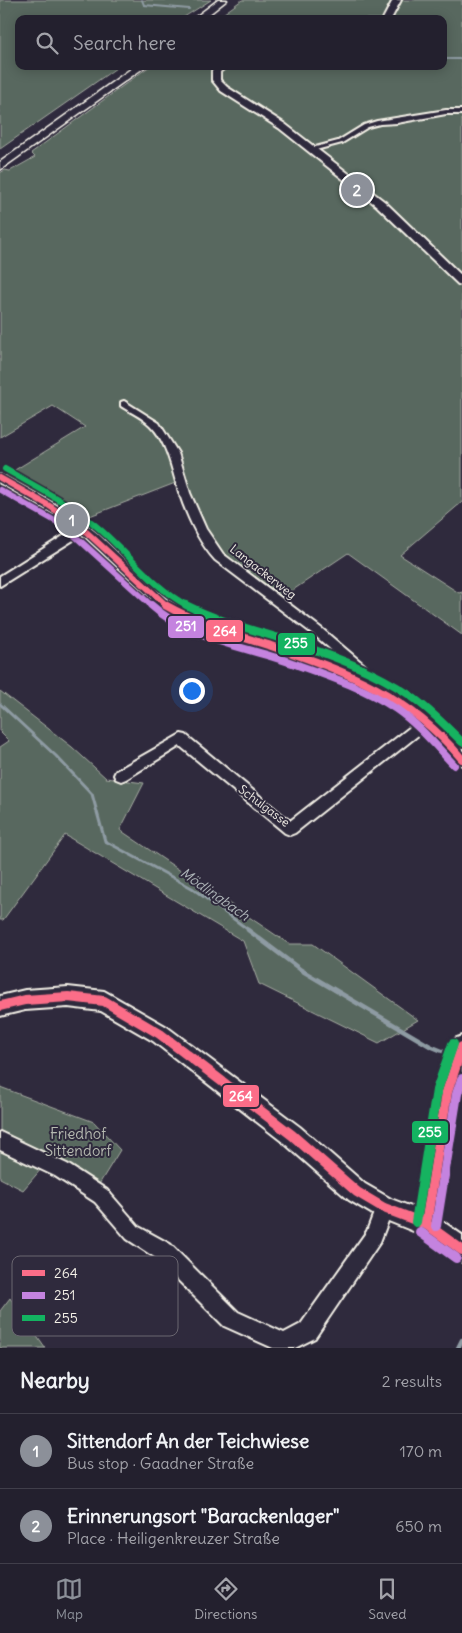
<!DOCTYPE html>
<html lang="en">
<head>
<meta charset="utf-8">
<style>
	:root { --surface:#23202e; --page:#2f2d3a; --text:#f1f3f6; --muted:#a3a3aa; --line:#403e4a; --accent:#8c9099 }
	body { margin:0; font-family:Delius,sans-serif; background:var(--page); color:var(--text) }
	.you { position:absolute; left:191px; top:690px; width:18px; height:18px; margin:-12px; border:4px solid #fff; border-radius:50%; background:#1a73e8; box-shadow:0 0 0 8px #1a73e833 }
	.badge { display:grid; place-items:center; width:32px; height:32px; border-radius:50%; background:var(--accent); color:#fff; font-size:16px; font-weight:700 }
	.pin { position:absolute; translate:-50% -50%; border:2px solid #fff; box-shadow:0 1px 5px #0006 }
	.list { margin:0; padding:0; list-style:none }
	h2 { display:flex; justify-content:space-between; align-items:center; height:65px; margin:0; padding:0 20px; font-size:21px }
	h2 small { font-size:16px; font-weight:400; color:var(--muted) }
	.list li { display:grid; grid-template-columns:32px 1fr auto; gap:15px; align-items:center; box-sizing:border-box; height:75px; padding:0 20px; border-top:1px solid var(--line) }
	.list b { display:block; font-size:19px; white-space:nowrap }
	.list p { margin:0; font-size:16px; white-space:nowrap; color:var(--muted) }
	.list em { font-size:16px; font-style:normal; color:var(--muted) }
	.icon { flex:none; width:28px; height:28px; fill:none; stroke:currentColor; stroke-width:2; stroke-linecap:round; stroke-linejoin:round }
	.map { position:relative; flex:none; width:462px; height:1348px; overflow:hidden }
	.search { position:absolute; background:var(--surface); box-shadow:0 2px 12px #0003; left:15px; right:15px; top:15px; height:55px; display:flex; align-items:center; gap:12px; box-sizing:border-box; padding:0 18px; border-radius:10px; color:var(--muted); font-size:19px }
	.sheet { height:215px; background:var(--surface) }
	nav { display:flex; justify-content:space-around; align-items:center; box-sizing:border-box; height:70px; border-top:1px solid var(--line); background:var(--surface); font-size:14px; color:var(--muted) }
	nav a { display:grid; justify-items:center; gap:2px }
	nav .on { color:var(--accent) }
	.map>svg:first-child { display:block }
	.green { fill:#59685e; stroke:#a6aca3 }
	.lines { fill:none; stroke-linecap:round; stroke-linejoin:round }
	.stream-far2 { stroke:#8e9ba3; stroke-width:2 }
	.stream-far1 { stroke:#8e9ba3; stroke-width:3 }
	.stream { stroke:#8e9ba3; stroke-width:4.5 }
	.minor-casing { stroke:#f4f1e8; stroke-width:4 }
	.major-casing { stroke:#f4f1e8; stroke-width:4 }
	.highway-casing { stroke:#f4f1e8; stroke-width:3 }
	.minor { fill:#2f2a3d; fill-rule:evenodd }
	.major { fill:#2f2a3d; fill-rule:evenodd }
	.highway { fill:#2f2a3d; fill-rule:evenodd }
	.bus-1-far2-casing { stroke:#2f2a3d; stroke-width:9 }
	.bus-1-far1-casing { stroke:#2f2a3d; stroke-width:12 }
	.bus-1-casing { stroke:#2f2a3d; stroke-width:14 }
	.bus-2-far2-casing { stroke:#2f2a3d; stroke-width:9 }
	.bus-2-far1-casing { stroke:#2f2a3d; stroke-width:12 }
	.bus-2-casing { stroke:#2f2a3d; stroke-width:14 }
	.bus-3-far2-casing { stroke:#2f2a3d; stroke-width:9 }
	.bus-3-far1-casing { stroke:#2f2a3d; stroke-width:12 }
	.bus-3-casing { stroke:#2f2a3d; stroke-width:14 }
	.bus-1-far2 { stroke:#fb6d88; stroke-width:6 }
	.bus-1-far1 { stroke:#fb6d88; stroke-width:8 }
	.bus-1 { stroke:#fb6d88; stroke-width:10 }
	.bus-2-far2 { stroke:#c483df; stroke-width:6 }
	.bus-2-far1 { stroke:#c483df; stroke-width:8 }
	.bus-2 { stroke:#c483df; stroke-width:10 }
	.bus-3-far2 { stroke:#13b361; stroke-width:6 }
	.bus-3-far1 { stroke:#13b361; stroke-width:8 }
	.bus-3 { stroke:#13b361; stroke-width:10 }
	.labels { text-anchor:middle; stroke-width:4; stroke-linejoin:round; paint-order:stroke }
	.street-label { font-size:12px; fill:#f4f1e8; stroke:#2f2a3d }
	.water-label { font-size:14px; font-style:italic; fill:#b0b7ba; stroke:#2f2a3d }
	.near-park-label { font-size:15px; fill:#b6bab1; stroke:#2f2a3d }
	.key { fill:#2f2a3d; stroke:#6a6670; stroke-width:1 }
	.key-label { font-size:14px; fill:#f4f1e8 }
	.line-badge { stroke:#2f2a3d; stroke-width:2 }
	.badge-label { font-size:14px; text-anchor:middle; font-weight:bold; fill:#fff }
</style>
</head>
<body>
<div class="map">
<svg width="462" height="1348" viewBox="0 0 462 1348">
	<rect width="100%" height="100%" fill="#2f2a3d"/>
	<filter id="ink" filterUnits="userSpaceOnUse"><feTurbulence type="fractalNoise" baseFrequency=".02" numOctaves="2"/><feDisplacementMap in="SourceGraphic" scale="10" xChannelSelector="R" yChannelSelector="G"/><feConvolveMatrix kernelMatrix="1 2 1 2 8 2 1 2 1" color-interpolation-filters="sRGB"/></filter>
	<g filter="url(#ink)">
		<g class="green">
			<path d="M0,0H211L181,19H19V66H119L0,149Z"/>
			<path d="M242,0H462V502L400,555L459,593L462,592V635L348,553L281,598L215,548L183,480L82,519L5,476L85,427L53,406L0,437V173L5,170L10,171L35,157L31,153L150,66H443V19H216Z"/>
			<path d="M0,691L72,747L106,778L144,783L120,830L289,944H313L418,1020L379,1043L259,984L243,941L65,835L3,920H0V747L9,741L0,732Z"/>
			<path d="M0,1087L94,1122L120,1150L98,1186L44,1151L0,1134Z"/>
			<path d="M0,1151L42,1168L23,1190L0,1178Z"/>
			<path d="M10,1298L45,1348H0V1311Z"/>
		</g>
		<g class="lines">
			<g class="stream-far2">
				<path d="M142,0L144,5L189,9"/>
				<path d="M231,16L252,19"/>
				<path d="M443,59H462"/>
			</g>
			<path class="stream-far1" d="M0,704L56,756L92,794L105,841L192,888L250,931"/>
			<g class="stream">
				<path d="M248,930L301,970L430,1046L452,1055"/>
				<path d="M458,1348L462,1340"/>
			</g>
			<defs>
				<g id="minor">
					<path d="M446,110H462V114H446L397,123L380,124L368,127L342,143L312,151L308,149L338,141L364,125L377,121Z"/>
					<path d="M124,401L159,423L178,453L190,493L206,529L223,554L321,628L367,667L369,678C404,696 438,717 462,749V765L457,763L426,729L295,833L290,835L285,833L180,746L126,779L121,781L116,779L114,775L116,771L181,734L186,735L290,821L418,721L396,705L359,683L294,658L200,628L161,608L83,534L0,586V576L76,528L66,521L0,483V475L74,515L98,534L169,602L208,622L302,652L357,672L313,634L215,560C198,541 187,516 179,492C172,470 167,441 150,425C142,417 130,412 121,406V402Z"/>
					<path d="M0,1132L67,1164L107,1190L139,1227L170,1244L238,1312L284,1333L301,1324L367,1231L378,1202L384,1199L390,1202L393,1208L380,1242L315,1338L295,1348H273L224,1326L156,1258L127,1239L95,1202L55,1176L0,1150Z"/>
				</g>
				<g id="major">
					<path d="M393,0H401L391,19H383Z"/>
					<path d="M217,66H227L220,72V80L227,87L285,124L385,202L462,276V285L458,284L377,206L279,128L221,91L212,80V71Z"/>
					<path d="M68,987L104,991L167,1027L300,1127L365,1184L391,1199L417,1209L436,1092L454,1039L462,1036V1079L458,1092L439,1219L462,1235V1262L454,1258L418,1233L376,1216L349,1200L284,1143L153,1041L101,1011L68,1007L25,1010L0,1016V996L25,990Z"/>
				</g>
				<g id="highway">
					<path d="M218,0H227L203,19H193Z"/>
					<path d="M135,66H146L0,170V162Z"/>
				</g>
			</defs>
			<use href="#minor" class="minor-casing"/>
			<use href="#major" class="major-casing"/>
			<use href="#highway" class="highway-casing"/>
			<use href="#minor" class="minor"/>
			<use href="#major" class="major"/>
			<use href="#highway" class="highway"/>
			<defs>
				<path id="bus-1-far2" d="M0,478L48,505L82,528L167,606"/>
				<path id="bus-1-far1" d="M165,605C198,624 235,635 271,646C349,672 408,695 462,759"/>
				<g id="bus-1">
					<path d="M0,1006L25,1000L68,997L104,1001L160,1034L292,1135L357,1192L384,1208L426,1224L462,1250"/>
					<path d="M426,1224L447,1092L462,1047"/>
				</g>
				<path id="bus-2-far2" d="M0,490L64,526L152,606"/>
				<path id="bus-2-far1" d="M151,605C189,640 248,647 295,664C329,676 367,689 396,709C418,724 436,746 454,765"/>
				<g id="bus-2">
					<path d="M436,1226L457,1094L462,1079"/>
					<path d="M420,1232L456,1258"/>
				</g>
				<path id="bus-3-far2" d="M5,469C38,488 73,505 102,531C130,556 155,589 188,606"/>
				<path id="bus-3-far1" d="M186,605C222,623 262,632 301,645C337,658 376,672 408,694C428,708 445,725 462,742"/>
				<path id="bus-3" d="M416,1222L437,1090L453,1044"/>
			</defs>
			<use href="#bus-1-far2" class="bus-1-far2-casing"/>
			<use href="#bus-1-far1" class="bus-1-far1-casing"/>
			<use href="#bus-1" class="bus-1-casing"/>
			<use href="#bus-2-far2" class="bus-2-far2-casing"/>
			<use href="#bus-2-far1" class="bus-2-far1-casing"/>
			<use href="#bus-2" class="bus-2-casing"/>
			<use href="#bus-3-far2" class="bus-3-far2-casing"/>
			<use href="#bus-3-far1" class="bus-3-far1-casing"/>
			<use href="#bus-3" class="bus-3-casing"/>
			<use href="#bus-1-far2" class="bus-1-far2"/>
			<use href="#bus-1-far1" class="bus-1-far1"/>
			<use href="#bus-1" class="bus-1"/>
			<use href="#bus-2-far2" class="bus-2-far2"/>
			<use href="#bus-2-far1" class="bus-2-far1"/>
			<use href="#bus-2" class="bus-2"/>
			<use href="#bus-3-far2" class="bus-3-far2"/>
			<use href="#bus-3-far1" class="bus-3-far1"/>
			<use href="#bus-3" class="bus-3"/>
		</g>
	</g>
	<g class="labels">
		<g class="street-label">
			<text transform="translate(263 572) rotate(38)" y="4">Langackerweg</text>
			<text transform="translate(264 806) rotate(37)" y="4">Schulgasse</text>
		</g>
		<g class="water-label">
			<text transform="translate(215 894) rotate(35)" y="5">Mödlingbach</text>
		</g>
		<g class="near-park-label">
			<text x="78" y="1139">Friedhof<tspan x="78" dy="17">Sittendorf</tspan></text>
		</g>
	</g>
	<rect x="12" y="1256" width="166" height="80" rx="8" class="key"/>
	<rect x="22" y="1270" width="23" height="6" fill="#fb6d88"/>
	<rect x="22" y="1292" width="23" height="7" fill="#c483df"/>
	<rect x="22" y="1315" width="23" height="6" fill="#13b361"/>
	<g class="key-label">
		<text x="54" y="1278">264</text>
		<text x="54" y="1300">251</text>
		<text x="54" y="1323">255</text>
	</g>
	<g class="line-badge">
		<rect x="167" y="615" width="38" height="24" rx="5" fill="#c483df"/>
		<rect x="205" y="619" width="39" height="24" rx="5" fill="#fb6d88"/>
		<rect x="277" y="632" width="39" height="24" rx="5" fill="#13b361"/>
		<rect x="222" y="1084" width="38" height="24" rx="5" fill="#fb6d88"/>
		<rect x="411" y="1120" width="38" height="24" rx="5" fill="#13b361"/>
	</g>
	<g class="badge-label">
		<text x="186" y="631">251</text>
		<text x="225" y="636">264</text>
		<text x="296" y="648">255</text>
		<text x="241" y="1101">264</text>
		<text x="430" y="1137">255</text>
	</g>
</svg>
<div class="you"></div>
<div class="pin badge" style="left:72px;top:520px">1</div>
<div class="pin badge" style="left:357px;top:190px">2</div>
<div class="search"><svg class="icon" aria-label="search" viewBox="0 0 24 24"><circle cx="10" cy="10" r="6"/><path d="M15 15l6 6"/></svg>Search here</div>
</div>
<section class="sheet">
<h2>Nearby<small>2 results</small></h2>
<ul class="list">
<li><span class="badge">1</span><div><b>Sittendorf An der Teichwiese</b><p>Bus stop · Gaadner Straße</p></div><em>170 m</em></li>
<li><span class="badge">2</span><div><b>Erinnerungsort &quot;Barackenlager&quot;</b><p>Place · Heiligenkreuzer Straße</p></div><em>650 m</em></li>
</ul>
</section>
<nav>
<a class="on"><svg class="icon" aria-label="map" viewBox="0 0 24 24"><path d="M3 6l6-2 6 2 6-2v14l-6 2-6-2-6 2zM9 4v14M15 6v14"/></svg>Map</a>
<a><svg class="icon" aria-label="directions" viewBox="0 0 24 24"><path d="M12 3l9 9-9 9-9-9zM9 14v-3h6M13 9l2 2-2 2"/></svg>Directions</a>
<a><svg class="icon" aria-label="saved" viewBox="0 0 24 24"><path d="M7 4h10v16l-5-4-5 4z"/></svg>Saved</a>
</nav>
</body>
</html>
